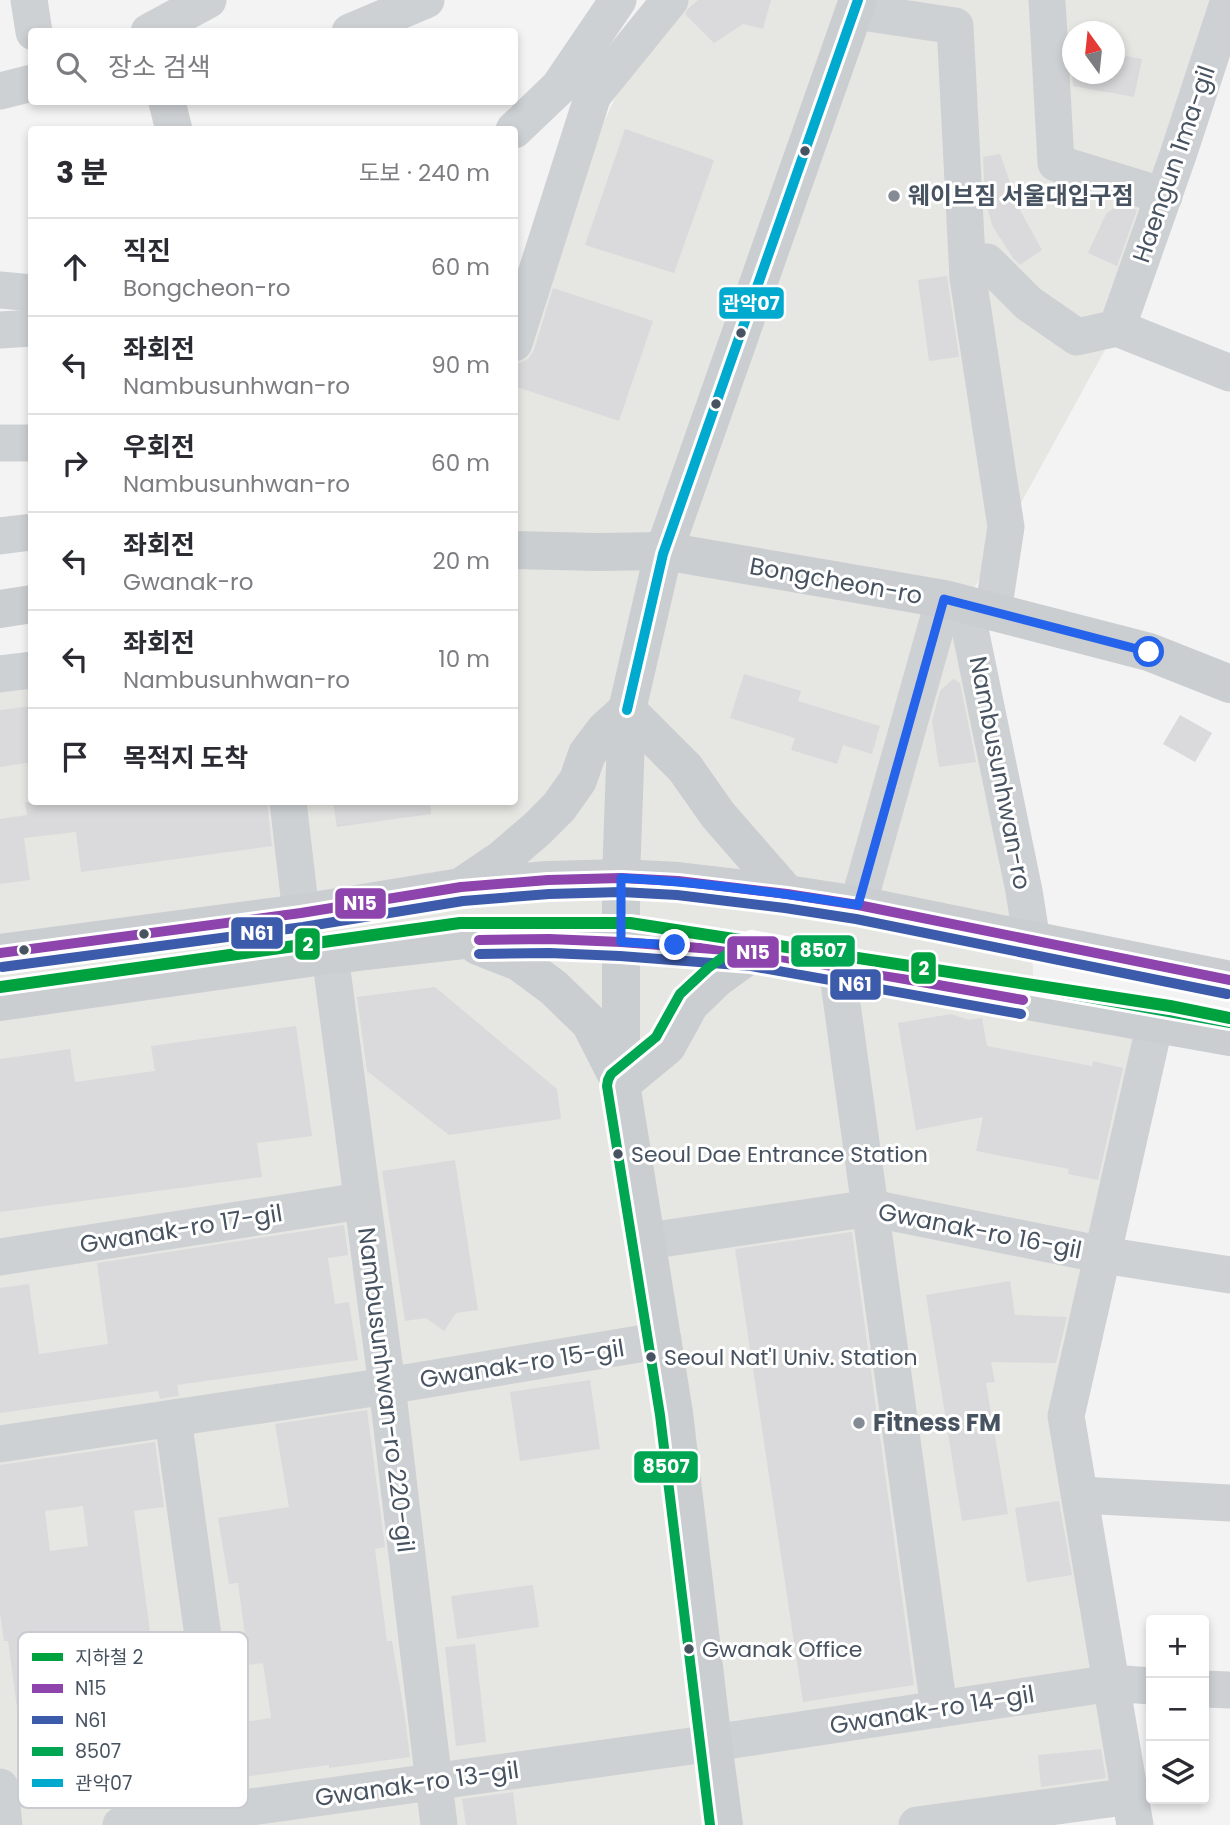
<!DOCTYPE html>
<html lang="ko">
<head>
<meta charset="utf-8">
<style>
	:root { --surface:#fff; --page:#f2f2f3; --text:#2b2b33; --muted:#7c7c81; --line:#e1e1e2 }
	body { margin:0; font-family:Poppins,"Noto Sans KR",sans-serif; background:var(--page); color:var(--text) }
	.controls { position:absolute; right:21px; bottom:21px; display:grid; overflow:hidden; border-radius:7px; box-shadow:0 4px 10px #0003 }
	.controls button { width:63px; height:63px; display:grid; place-items:center; padding:0; border:0; border-bottom:2px solid var(--line); background:var(--surface); color:var(--text); font:35px sans-serif }
	.compass { position:absolute; left:1062px; top:21px; width:63px; height:63px; border-radius:50%; background:var(--surface); box-shadow:0 4px 10px #0003; rotate:345deg }
	.stop { position:absolute; width:21px; height:21px; margin:-16px; border:5px solid #2563eb; border-radius:50%; background:#fff }
	.stop.end { background:#2563eb; border-color:#fff; box-shadow:0 2px 7px #0008 }
	.list { margin:0; padding:0; list-style:none }
	h2 { display:flex; justify-content:space-between; align-items:center; height:91px; margin:0; padding:0 28px; font-size:30px }
	h2 small { font-size:23px; font-weight:400; color:var(--muted) }
	.list li { display:grid; grid-template-columns:46px 1fr auto; gap:21px; align-items:center; box-sizing:border-box; height:98px; padding:0 28px; border-top:2px solid var(--line) }
	.list b { display:block; font-size:26px; white-space:nowrap }
	.list p { margin:0; font-size:23px; white-space:nowrap; color:var(--muted) }
	.list em { font-size:23px; font-style:normal; color:var(--muted) }
	.icon { flex:none; width:38px; height:38px; fill:none; stroke:currentColor; stroke-width:2; stroke-linecap:round; stroke-linejoin:round }
	.map { position:relative; flex:none; width:1230px; height:1825px; overflow:hidden }
	.search { position:absolute; background:var(--surface); box-shadow:0 4px 10px #0003; left:28px; top:28px; width:490px; height:77px; display:flex; align-items:center; gap:18px; box-sizing:border-box; padding:0 24px; border-radius:7px; color:var(--muted); font-size:26px }
	.panel { position:absolute; background:var(--surface); box-shadow:0 4px 10px #0003; left:28px; top:126px; width:490px; height:679px; border-radius:7px }
	.map>svg:first-child { display:block }
	.commercial { fill:#e6e7e2; fill-rule:evenodd }
	.building { fill:#dadadc; fill-rule:evenodd }
	.lines { fill:none; stroke-linecap:round; stroke-linejoin:round }
	.minor { stroke:#ced1d4; stroke-width:37 }
	.major { stroke:#caced1; stroke-width:38 }
	.bus-1-casing { stroke:#fff; stroke-width:16 }
	.bus-2-casing { stroke:#fff; stroke-width:16 }
	.bus-3-casing { stroke:#fff; stroke-width:16 }
	.bus-4-casing { stroke:#fff; stroke-width:16 }
	.bus-1 { stroke:#8e44ad; stroke-width:10 }
	.bus-2 { stroke:#3d5bab; stroke-width:10 }
	.bus-3 { stroke:#00a651; stroke-width:10 }
	.bus-4 { stroke:#00a9ce; stroke-width:10 }
	.metro-1-casing { stroke:#fff; stroke-width:18 }
	.metro-1 { stroke:#00a23f; stroke-width:12 }
	.route { stroke:#2563eb; stroke-width:9 }
	.bus-dot { fill:#485361; stroke:#fff; stroke-width:2.5 }
	.poi-dot { fill:#848b94; stroke:#fff; stroke-width:2.5 }
	.labels { text-anchor:middle; stroke-width:6; stroke-linejoin:round; paint-order:stroke }
	.bus-label { font-size:22px; fill:#485361; stroke:#fff; text-anchor:start }
	.street-label { font-size:24px; fill:#485361; stroke:#fff }
	.poi-label { font-size:24px; font-weight:bold; fill:#485361; stroke:#fff; text-anchor:start }
	.key { fill:#fff; stroke:#c8cbd0; stroke-width:2 }
	.key-label { font-size:19px; fill:#485361 }
	.line-badge { stroke:#fff; stroke-width:2.5 }
	.badge-label { font-size:19px; text-anchor:middle; font-weight:bold; fill:#fff }
</style>
</head>
<body>
<div class="map">
<svg width="1230" height="1825" viewBox="0 0 1230 1825">
	<rect width="100%" height="100%" fill="#f3f3f3"/>
	<path class="commercial" d="M660,0H1229L1117,328L965,605L1032,941L1034,1001L1155,1023L1066,1416L1131,1796L917,1825H4L0,1787V674L31,670L32,802H514L515,343L604,122ZM1072,32H1114V74H1072Z"/>
	<g class="building">
		<path d="M698,0H771L763,29L743,24L714,43L685,14L688,9Z"/>
		<path d="M1115,54L1142,59L1134,97L1073,86L1072,74H1115Z"/>
		<path d="M625,129L714,160L674,273L585,245Z"/>
		<path d="M1000,154L1020,210L1042,250L1020,265L1013,258L993,227L985,201L983,157Z"/>
		<path d="M1119,204L1137,210L1117,266L1088,253L1106,214Z"/>
		<path d="M947,276L959,357L929,361L918,280Z"/>
		<path d="M553,288L653,321L619,421L514,386V372L517,364L528,359L534,350Z"/>
		<path d="M744,674L801,691L798,701L880,726L872,754L843,745L837,764L791,750L795,738L730,718Z"/>
		<path d="M953,679L960,683L976,762L939,767L932,721L940,691Z"/>
		<path d="M32,706V762L0,767V710Z"/>
		<path d="M1180,715L1212,733L1195,762L1163,744Z"/>
		<path d="M25,802H267L272,846L81,872L76,832L24,838L30,880L0,884V819L27,815Z"/>
		<path d="M333,802H430L431,814L337,827Z"/>
		<path d="M435,987L557,1089L561,1119L449,1135L367,1071L357,997Z"/>
		<path d="M951,1014L969,1020L982,1018L987,1046L1092,1066L1093,1061L1123,1068L1098,1180L1068,1174L1069,1169L976,1151L983,1117L916,1130L898,1023Z"/>
		<path d="M296,1026L312,1136L257,1143L262,1177L0,1212V1059L70,1049L75,1082L155,1071L151,1046Z"/>
		<path d="M455,1160L478,1310L456,1313L444,1331L426,1318L405,1321L382,1171Z"/>
		<path d="M344,1225L348,1255L328,1258L335,1304L349,1302L358,1360L177,1385L179,1396L170,1397L160,1399L158,1391L0,1413V1288L29,1284L39,1354L108,1344L97,1263Z"/>
		<path d="M852,1232L914,1685L803,1702L735,1249Z"/>
		<path d="M1010,1281L1015,1315L1067,1317L1056,1363L991,1362L995,1382L986,1383L1008,1514L962,1521L926,1295Z"/>
		<path d="M590,1380L600,1449L520,1461L510,1392Z"/>
		<path d="M367,1410L385,1547L375,1549L387,1641H392L404,1711L410,1757L329,1768V1765L244,1777L236,1723L271,1718L263,1663L249,1665L238,1583L229,1584L218,1518L289,1507L275,1424Z"/>
		<path d="M155,1442L164,1507L134,1511L151,1639L174,1636L193,1782L30,1804L8,1641H4L0,1613V1465ZM83,1506L88,1546L50,1551L45,1511Z"/>
		<path d="M1059,1501L1072,1575L1027,1582L1015,1508Z"/>
		<path d="M533,1585L539,1627L457,1639L451,1596Z"/>
		<path d="M475,1644L486,1742L456,1746L445,1647Z"/>
		<path d="M1101,1749L1106,1778L1041,1787L1038,1755Z"/>
		<path d="M513,1792L517,1825H466L462,1799Z"/>
	</g>
	<g class="lines">
		<g class="minor">
			<path d="M29,0L34,32"/>
			<path d="M1047,0L1056,163L1164,196"/>
			<path d="M855,11L955,26L968,278L1006,527L993,612"/>
			<path d="M149,32L208,0"/>
			<path d="M350,32L426,0"/>
			<path d="M0,91L32,83"/>
			<path d="M167,102L174,130"/>
			<path d="M514,130L559,87L618,0"/>
			<path d="M968,278L987,262L1028,303L1077,337L1117,328"/>
			<path d="M0,290L32,293"/>
			<path d="M1117,328L1178,155L1229,0"/>
			<path d="M1117,328L1230,373"/>
			<path d="M0,330L32,328"/>
			<path d="M514,343L593,95L670,0"/>
			<path d="M0,443H32"/>
			<path d="M0,536L32,532"/>
			<path d="M965,605L1024,891L1032,941"/>
			<path d="M0,674L32,670"/>
			<path d="M288,802L301,913"/>
			<path d="M858,905L944,599"/>
			<path d="M330,955L387,1386L439,1825"/>
			<path d="M837,968L939,1709"/>
			<path d="M648,1241L871,1208L1103,1255L1230,1275"/>
			<path d="M0,1257L361,1201"/>
			<path d="M173,1418L227,1811"/>
			<path d="M0,1444L387,1386L663,1340"/>
			<path d="M1080,1495L1230,1503"/>
			<path d="M1204,1689L1230,1690"/>
			<path d="M0,1787L4,1825"/>
			<path d="M121,1825L713,1743L1112,1683L1151,1686"/>
			<path d="M917,1825L1131,1796"/>
			<path d="M1135,1825L1066,1416L1155,1023"/>
		</g>
		<g class="major">
			<path d="M514,550L598,552L664,551L944,599L1149,652L1230,684"/>
			<path d="M0,609L32,604"/>
			<path d="M627,710L685,768L718,815L787,894"/>
			<path d="M462,886L502,859L537,829L559,807L578,780L587,754L605,730L627,710"/>
			<path d="M478,946L519,962L554,988L590,1023L618,1078"/>
			<path d="M0,953L301,913L461,887L548,880L621,878L678,881L787,894L858,905L1230,980"/>
			<path d="M0,1002L330,955L463,940L549,939L675,945L753,952L1230,1037"/>
			<path d="M621,1084L667,1046L690,1004L716,979L753,952"/>
			<path d="M724,1825L713,1743L674,1413L621,1084V878L627,710L663,554L858,0"/>
		</g>
		<defs>
			<g id="bus-1">
				<path d="M479,940L549,939L621,942L753,952L1023,1000"/>
				<path d="M0,953L301,913L461,887L548,880L621,878L678,881L787,894L858,905L1230,980"/>
			</g>
			<g id="bus-2">
				<path d="M479,954L549,953L620,956L751,966L1021,1014"/>
				<path d="M2,967L303,927L463,901L549,894L621,892L677,895L785,908L856,919L1227,994"/>
			</g>
			<path id="bus-3" d="M710,1825L660,1415L607,1086L608,1080L611,1074L656,1037L680,994L708,968L745,941L751,938L1230,1023"/>
			<path id="bus-4" d="M627,710L663,554L858,0"/>
		</defs>
		<use href="#bus-1" class="bus-1-casing"/>
		<use href="#bus-2" class="bus-2-casing"/>
		<use href="#bus-3" class="bus-3-casing"/>
		<use href="#bus-4" class="bus-4-casing"/>
		<use href="#bus-1" class="bus-1"/>
		<use href="#bus-2" class="bus-2"/>
		<use href="#bus-3" class="bus-3"/>
		<use href="#bus-4" class="bus-4"/>
		<defs>
			<path id="metro-1" d="M0,987L460,923H630L1170,1006L1230,1018"/>
		</defs>
		<use href="#metro-1" class="metro-1-casing"/>
		<use href="#metro-1" class="metro-1"/>
	</g>
	<g class="lines">
		<path class="route" d="M675,945L621,942V878C701,882 779,893 858,905L944,599L1149,652"/>
	</g>
	<g class="bus-dot">
		<circle cx="805" cy="151" r="6"/>
		<circle cx="741" cy="333" r="6"/>
		<circle cx="716" cy="404" r="6"/>
		<circle cx="144" cy="934" r="6"/>
		<circle cx="24" cy="950" r="6"/>
		<circle cx="618" cy="1154" r="6"/>
		<circle cx="651" cy="1357" r="6"/>
		<circle cx="689" cy="1649" r="6"/>
	</g>
	<g class="poi-dot">
		<circle cx="894" cy="196" r="7"/>
		<circle cx="859" cy="1423" r="7"/>
	</g>
	<g class="labels">
		<g class="bus-label">
			<text x="631" y="1162">Seoul Dae Entrance Station</text>
			<text x="664" y="1365">Seoul Nat'l Univ. Station</text>
			<text x="702" y="1657">Gwanak Office</text>
		</g>
		<g class="street-label">
			<text transform="translate(1174 164) rotate(-71)" y="8">Haengun 1ma-gil</text>
			<text transform="translate(836 581) rotate(10)" y="8">Bongcheon-ro</text>
			<text transform="translate(1000 773) rotate(79)" y="8">Nambusunhwan-ro</text>
			<text transform="translate(181 1229) rotate(-9)" y="8">Gwanak-ro 17-gil</text>
			<text transform="translate(980 1231) rotate(11)" y="8">Gwanak-ro 16-gil</text>
			<text transform="translate(522 1364) rotate(-9)" y="8">Gwanak-ro 15-gil</text>
			<text transform="translate(386 1390) rotate(83)" y="8">Nambusunhwan-ro 220-gil</text>
			<text transform="translate(932 1710) rotate(-9)" y="8">Gwanak-ro 14-gil</text>
			<text transform="translate(417 1784) rotate(-8)" y="8">Gwanak-ro 13-gil</text>
		</g>
		<g class="poi-label">
			<text x="908" y="204">웨이브짐 서울대입구점</text>
			<text x="873" y="1431">Fitness FM</text>
		</g>
	</g>
	<rect x="18" y="1632" width="230" height="176" rx="10" class="key"/>
	<rect x="32" y="1653" width="31" height="8" fill="#00a23f"/>
	<rect x="32" y="1684" width="31" height="9" fill="#8e44ad"/>
	<rect x="32" y="1716" width="31" height="8" fill="#3d5bab"/>
	<rect x="32" y="1747" width="31" height="9" fill="#00a651"/>
	<rect x="32" y="1779" width="31" height="8" fill="#00a9ce"/>
	<g class="key-label">
		<text x="75" y="1664">지하철 2</text>
		<text x="75" y="1695">N15</text>
		<text x="75" y="1727">N61</text>
		<text x="75" y="1758">8507</text>
		<text x="75" y="1790">관악07</text>
	</g>
	<g class="line-badge">
		<rect x="718" y="286" width="67" height="34" rx="7" fill="#00a9ce"/>
		<rect x="334" y="887" width="53" height="33" rx="7" fill="#8e44ad"/>
		<rect x="230" y="916" width="54" height="34" rx="7" fill="#3d5bab"/>
		<rect x="294" y="927" width="27" height="34" rx="7" fill="#00a23f"/>
		<rect x="790" y="934" width="66" height="34" rx="7" fill="#00a651"/>
		<rect x="726" y="935" width="54" height="34" rx="7" fill="#8e44ad"/>
		<rect x="910" y="951" width="27" height="34" rx="7" fill="#00a23f"/>
		<rect x="829" y="968" width="53" height="33" rx="7" fill="#3d5bab"/>
		<rect x="633" y="1450" width="66" height="34" rx="7" fill="#00a651"/>
	</g>
	<g class="badge-label">
		<text x="751" y="310">관악07</text>
		<text x="360" y="910">N15</text>
		<text x="257" y="940">N61</text>
		<text x="308" y="951">2</text>
		<text x="823" y="957">8507</text>
		<text x="753" y="959">N15</text>
		<text x="924" y="975">2</text>
		<text x="855" y="991">N61</text>
		<text x="666" y="1473">8507</text>
	</g>
</svg>
<div class="controls">
<button>+</button>
<button>−</button>
<button><svg class="icon" aria-label="layers" viewBox="0 0 24 24"><path d="M12 4l9 5-9 5-9-5zM3 14l9 5 9-5"/></svg></button>
</div>
<svg class="compass" viewBox="-18 -18 36 36"><path d="M0-13l5 13h-10z" fill="#e53935"/><path d="M0 13l5-13h-10z" fill="#7c7c81"/></svg>
<div class="stop" style="left:1149px;top:652px"></div>
<div class="stop end" style="left:675px;top:945px"></div>
<div class="search"><svg class="icon" aria-label="search" viewBox="0 0 24 24"><circle cx="10" cy="10" r="6"/><path d="M15 15l6 6"/></svg>장소 검색</div>
<section class="panel">
<h2>3 분<small>도보 · 240 m</small></h2>
<ul class="list">
<li><svg class="icon" aria-label="ahead" viewBox="0 0 24 24"><path d="M12 20V5M6 11l6-6 6 6"/></svg><div><b>직진</b><p>Bongcheon-ro</p></div><em>60 m</em></li>
<li><svg class="icon" aria-label="left" viewBox="0 0 24 24"><path d="M17 20v-9H6M10 6l-5 5 5 5"/></svg><div><b>좌회전</b><p>Nambusunhwan-ro</p></div><em>90 m</em></li>
<li><svg class="icon" aria-label="right" viewBox="0 0 24 24"><path d="M7 20v-9h11M14 6l5 5-5 5"/></svg><div><b>우회전</b><p>Nambusunhwan-ro</p></div><em>60 m</em></li>
<li><svg class="icon" aria-label="left" viewBox="0 0 24 24"><path d="M17 20v-9H6M10 6l-5 5 5 5"/></svg><div><b>좌회전</b><p>Gwanak-ro</p></div><em>20 m</em></li>
<li><svg class="icon" aria-label="left" viewBox="0 0 24 24"><path d="M17 20v-9H6M10 6l-5 5 5 5"/></svg><div><b>좌회전</b><p>Nambusunhwan-ro</p></div><em>10 m</em></li>
<li><svg class="icon" aria-label="arrive" viewBox="0 0 24 24"><path d="M6 21V4h12l-3 4 3 4H6"/></svg><div><b>목적지 도착</b></div></li>
</ul>
</section>
</div>
</body>
</html>
